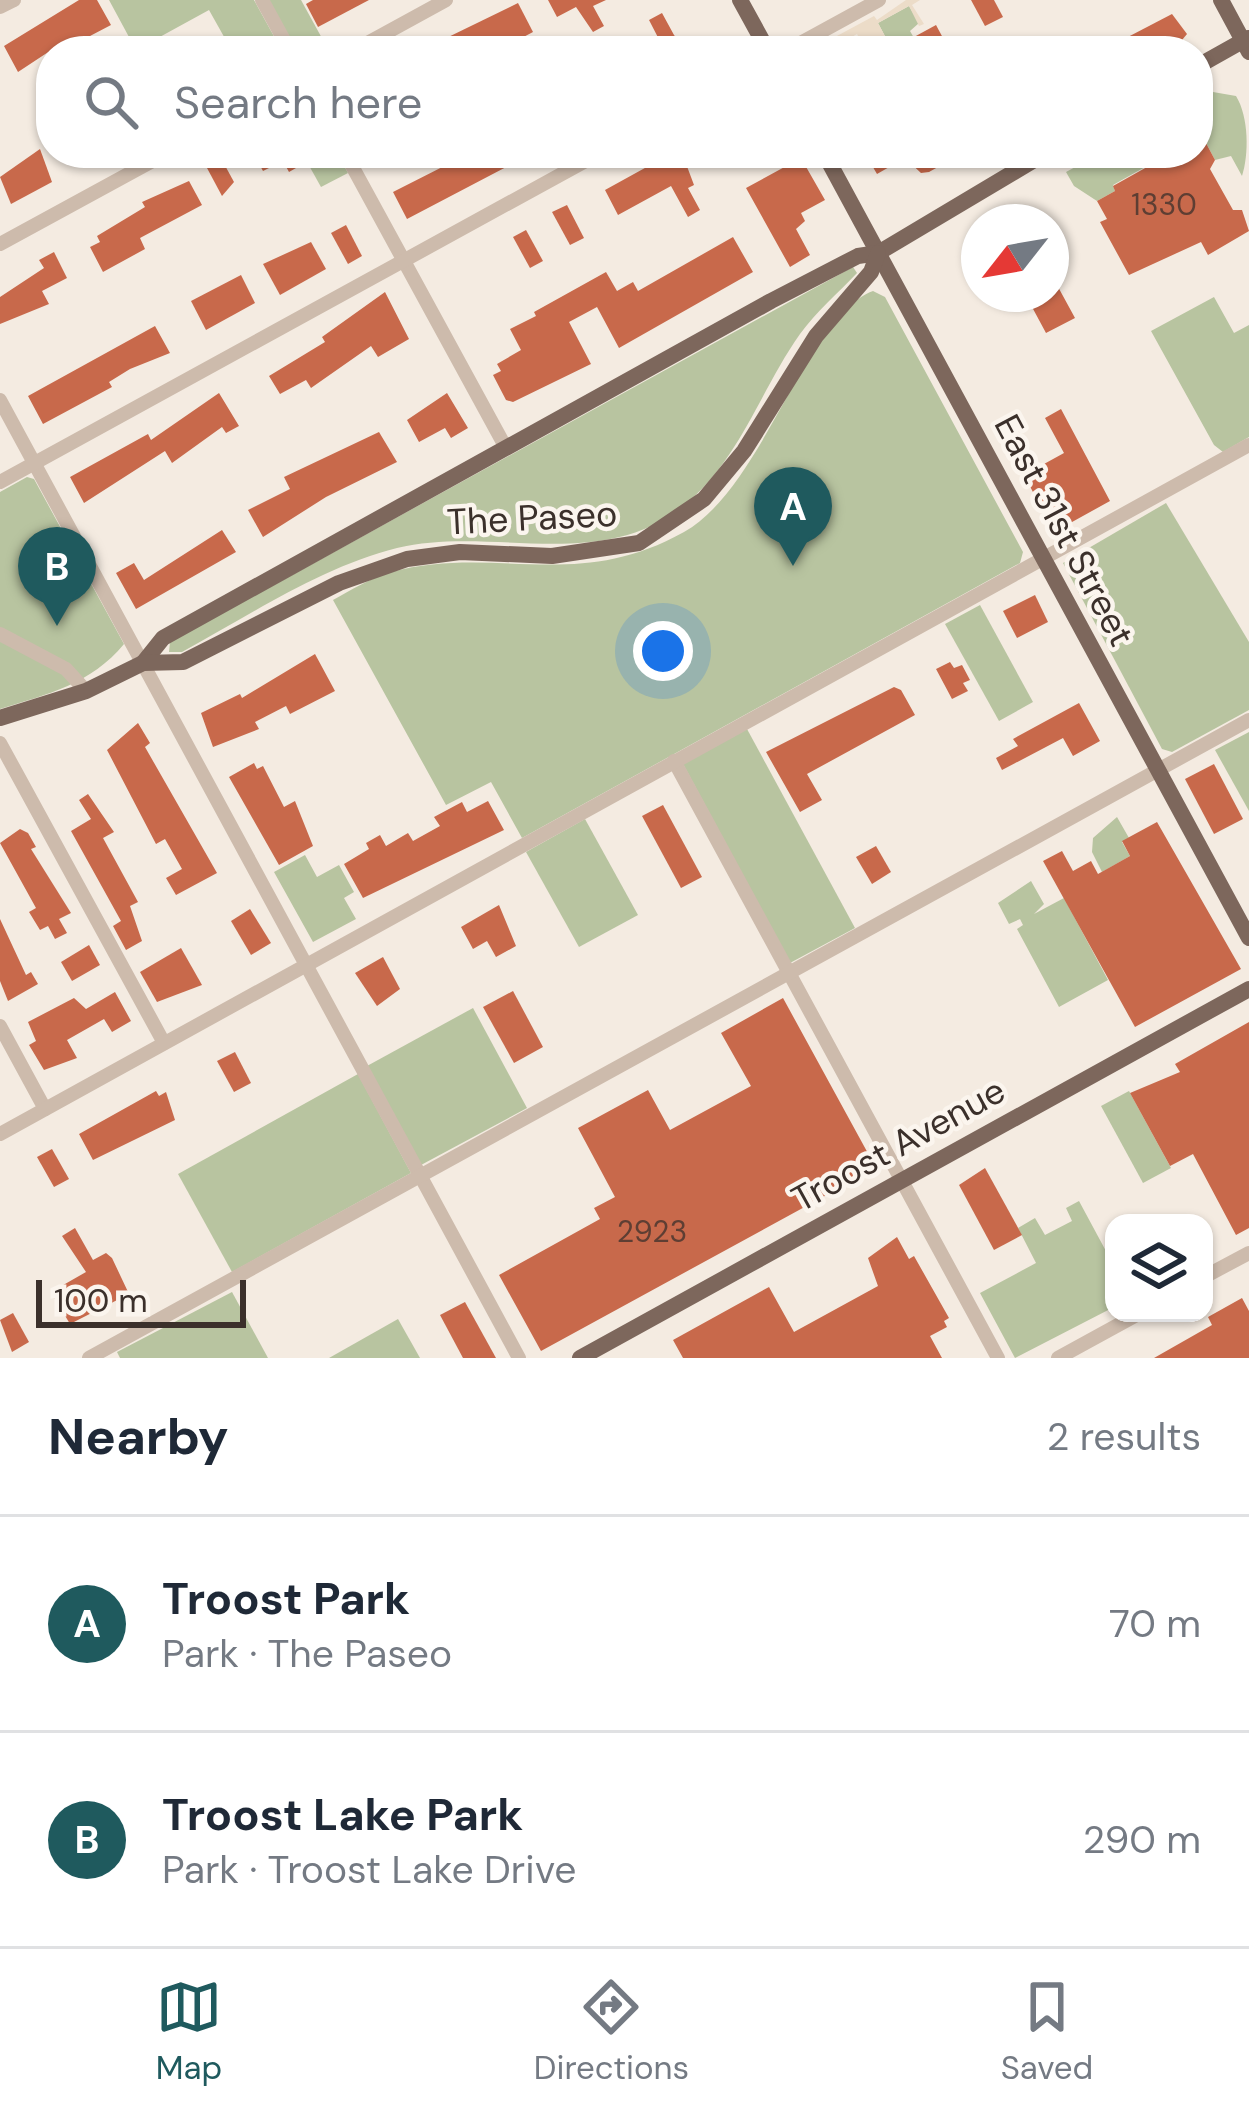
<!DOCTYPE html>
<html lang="en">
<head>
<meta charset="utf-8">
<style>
	:root { --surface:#fff; --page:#f2f2f3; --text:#1f2937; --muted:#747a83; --line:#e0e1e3; --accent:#1f5a5e }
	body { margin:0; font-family:"DM Sans",sans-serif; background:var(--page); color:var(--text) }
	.controls { position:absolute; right:36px; bottom:36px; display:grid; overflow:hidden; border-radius:24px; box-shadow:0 3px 9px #0004 }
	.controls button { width:108px; height:108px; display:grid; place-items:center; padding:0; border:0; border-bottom:3px solid var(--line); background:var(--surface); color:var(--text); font:60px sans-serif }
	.compass { position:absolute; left:961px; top:204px; width:108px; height:108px; border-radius:50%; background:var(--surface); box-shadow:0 3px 9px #0004; rotate:239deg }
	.scale { position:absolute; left:36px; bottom:30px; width:210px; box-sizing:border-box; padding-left:12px; border:6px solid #3b302b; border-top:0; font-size:33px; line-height:42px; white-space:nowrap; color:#3b302b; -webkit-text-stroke:9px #fbf5ee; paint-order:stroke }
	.you { position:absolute; left:663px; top:651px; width:42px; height:42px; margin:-30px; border:9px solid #fff; border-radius:50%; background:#1a73e8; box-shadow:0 0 0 18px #1a73e833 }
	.badge { display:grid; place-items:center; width:78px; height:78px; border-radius:50%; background:var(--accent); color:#fff; font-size:39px; font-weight:700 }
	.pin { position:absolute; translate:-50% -99px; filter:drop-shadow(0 3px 6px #0008) }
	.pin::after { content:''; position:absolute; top:63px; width:42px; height:36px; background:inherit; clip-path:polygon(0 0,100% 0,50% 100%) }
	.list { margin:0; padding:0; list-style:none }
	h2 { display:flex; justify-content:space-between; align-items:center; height:156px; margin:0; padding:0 48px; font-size:51px }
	h2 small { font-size:39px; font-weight:400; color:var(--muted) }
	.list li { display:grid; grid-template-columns:78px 1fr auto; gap:36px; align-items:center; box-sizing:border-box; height:216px; padding:0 48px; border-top:3px solid var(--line) }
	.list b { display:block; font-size:45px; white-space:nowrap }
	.list p { margin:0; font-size:39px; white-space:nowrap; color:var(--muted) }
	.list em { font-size:39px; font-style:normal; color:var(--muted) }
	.icon { flex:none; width:66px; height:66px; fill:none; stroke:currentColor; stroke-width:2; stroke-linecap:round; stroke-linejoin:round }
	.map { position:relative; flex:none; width:1249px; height:1358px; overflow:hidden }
	.search { position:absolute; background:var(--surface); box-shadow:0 3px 9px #0004; left:36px; right:36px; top:36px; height:132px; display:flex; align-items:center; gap:30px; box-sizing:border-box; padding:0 42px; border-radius:48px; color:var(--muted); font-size:45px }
	.sheet { height:588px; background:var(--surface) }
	nav { display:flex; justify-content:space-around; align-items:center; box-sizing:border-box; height:168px; border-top:3px solid var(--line); background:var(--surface); font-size:33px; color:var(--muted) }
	nav a { display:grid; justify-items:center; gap:6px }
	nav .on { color:var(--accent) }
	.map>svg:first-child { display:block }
	.green { fill:#b8c4a0 }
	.plaza { fill:#ecdcc8 }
	.building { fill:#c8694b }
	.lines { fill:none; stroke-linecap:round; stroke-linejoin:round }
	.minor { stroke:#cdbbac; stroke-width:14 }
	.major { stroke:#7d675c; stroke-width:16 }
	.labels { text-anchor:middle; stroke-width:9; stroke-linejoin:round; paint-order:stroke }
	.number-label { font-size:30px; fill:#5e3e33 }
	.street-label { font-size:36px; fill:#3b302b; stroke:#fbf5ee }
</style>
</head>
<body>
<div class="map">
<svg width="1249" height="1358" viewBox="0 0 1249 1358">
	<rect width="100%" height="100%" fill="#f4ebe1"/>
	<g class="green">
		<path d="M109,0H254L282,51H232L209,10L136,50Z"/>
		<path d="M267,0H301L329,51H295Z"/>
		<path d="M909,6L919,23L910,31L914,38L904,44L887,40L878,23Z"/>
		<path d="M1213,92L1236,96C1249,117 1249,155 1242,176L1231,156L1215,160L1205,141L1198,144V99Z"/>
		<path d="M302,153H337L348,173L321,187Z"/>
		<path d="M1101,153H1161L1163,157L1113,185L1115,191L1097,201L1074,186L1066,172Z"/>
		<path d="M853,267L857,273C838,293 816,312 800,334C759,392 740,461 682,507C598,573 491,525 397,548C321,567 250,615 182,652H169L170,642Z"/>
		<path d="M873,291L885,297L1023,552L1020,563L522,838L491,782L446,805L333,600C351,590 371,578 391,572C496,544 575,593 684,532C763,488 806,316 873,291Z"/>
		<path d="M1214,297L1234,333L1249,325V437L1223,452L1214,445L1151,331Z"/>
		<path d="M27,477L34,479L124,644C91,684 48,694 0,709V492Z"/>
		<path d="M1166,503L1249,642V710L1172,752L1162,749L1063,563Z"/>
		<path d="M980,605L1033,702L999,721L945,624Z"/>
		<path d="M747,729L855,928L790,963L683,764Z"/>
		<path d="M1249,732V811L1215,750Z"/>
		<path d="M1117,817L1129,838L1122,842L1130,856L1102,872L1092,852L1093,838Z"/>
		<path d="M585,819L638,915L579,947L526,852Z"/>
		<path d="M305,855L317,877L339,865L354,892L344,898L356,919L313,942L274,872Z"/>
		<path d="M1031,881L1044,904L1034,914L1064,898L1108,980L1059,1007L1017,929L1023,925L1020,919L1009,924L998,903Z"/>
		<path d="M473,1008L527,1108L421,1165L367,1066Z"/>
		<path d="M358,1074L411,1173L232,1272L178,1174Z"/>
		<path d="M1129,1091L1171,1168L1143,1183L1101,1106Z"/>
		<path d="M1079,1201L1114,1266V1307L1015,1358L980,1293L1036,1263L1018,1228L1035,1218L1045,1235L1072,1221L1066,1208Z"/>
		<path d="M232,1292L268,1358H120L117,1352Z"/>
		<path d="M398,1319L420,1358H329Z"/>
	</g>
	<path class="plaza" d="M906,0H920L912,5L924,24L919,26L909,6L878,23L887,40L904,44L914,38L911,51H866L857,34L848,39L855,51L842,43L818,51L816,47L824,43L827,47L837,42L835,37L874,16L877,20Z"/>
	<g class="building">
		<path d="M79,0H97L111,25L69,47L65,41L18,72L4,46Z"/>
		<path d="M313,0H369L318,27L306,4Z"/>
		<path d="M548,0H606L593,6L604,26L593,32L576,7L557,17Z"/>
		<path d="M971,0H994L1003,17L985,26Z"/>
		<path d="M518,3L533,32L499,50L430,51L436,43Z"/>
		<path d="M662,13L674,35L687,51H665L649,20Z"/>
		<path d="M1172,14L1187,34L1173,51H1101Z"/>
		<path d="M936,25L950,51H922L914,37Z"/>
		<path d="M1198,128L1215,160L1210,169L1233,210H1242L1249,231L1208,255L1201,242L1129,275L1100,222L1107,219L1097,201L1115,191L1113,186L1172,153L1174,158L1198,153Z"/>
		<path d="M40,149L52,182L11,204L0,177Z"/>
		<path d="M253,153H298L303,164L289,172L283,161L263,171Z"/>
		<path d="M490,153H533L407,219L393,192L466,155L471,163Z"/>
		<path d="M660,153H682L694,185L688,188L700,210L688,217L671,186L618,215L605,190L663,158Z"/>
		<path d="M874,153H963L929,172L921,173L905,158L877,174L867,157Z"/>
		<path d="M801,158L825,200L801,213L805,221L796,229L810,255L790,267L746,188Z"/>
		<path d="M222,160L234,182L222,196L207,168Z"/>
		<path d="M189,181L202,205L140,238L145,249L103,272L90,247L100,242L97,236L145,207L142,202Z"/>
		<path d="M567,205L584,238L570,245L552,212Z"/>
		<path d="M346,225L362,256L348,264L331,233Z"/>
		<path d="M526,230L543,261L530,268L513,237Z"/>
		<path d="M733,237L753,272L619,348L597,307L569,322L591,364L513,402L506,400L493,375L501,371L497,364L521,350L510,329L536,316L534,312L606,272L617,291L633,282L638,291Z"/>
		<path d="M311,242L326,269L280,295L263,264Z"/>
		<path d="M54,252L67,278L42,291L49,304L0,324V297L44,268L39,260Z"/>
		<path d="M1051,274L1075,318L1046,333L1025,294H1051Z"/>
		<path d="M241,275L255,303L206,330L191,301Z"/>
		<path d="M385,292L409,339L378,357L371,346L311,388L306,380L280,394L269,376L325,342L322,337Z"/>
		<path d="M155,326L170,353L130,369L109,382L112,387L43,424L28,396Z"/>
		<path d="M219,393L239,426L226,433L222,427L172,463L165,451L84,503L70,477L148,434L151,440Z"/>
		<path d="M447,393L468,428L451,438L445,428L419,442L407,420Z"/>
		<path d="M1061,409L1110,501L1054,532L1024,475L1064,453L1045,418Z"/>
		<path d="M379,432L397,462L326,497L263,537L248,510L290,489L284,477Z"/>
		<path d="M222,530L236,552L136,609L116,573L134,563L144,580Z"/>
		<path d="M1035,595L1048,622L1017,638L1003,611Z"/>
		<path d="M315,654L335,691L290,714L286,706L255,722L259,729L213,747L201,713L240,694L242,698Z"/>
		<path d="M950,662L954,668L962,665L970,680L963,683L968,691L952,699L936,669Z"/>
		<path d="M894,687L901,690L915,715L807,774L822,800L800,812L766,752Z"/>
		<path d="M1079,703L1100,741L1073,756L1063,738L1002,770L996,758L1018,746L1013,739Z"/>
		<path d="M138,723L150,743L145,747L217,873L176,895L166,878L182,869L165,839L156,844L107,750Z"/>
		<path d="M254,763L257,769L263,766L284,807L295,801L313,846L279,865L229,777Z"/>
		<path d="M1214,764L1243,819L1214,834L1185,779Z"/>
		<path d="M88,794L114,832L103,838L138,902L130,906L142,941L126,950L113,926L121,921L71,831L91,819L79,800Z"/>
		<path d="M488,801L504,830L363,898L344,864L369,849L366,843L380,835L386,846L408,833L413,841L440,826L434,817L462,802L467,812Z"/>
		<path d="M663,805L702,877L681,888L642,816Z"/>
		<path d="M1157,822L1241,969L1135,1027L1043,861L1062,851L1073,871L1091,861L1098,874L1130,856L1122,841Z"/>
		<path d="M20,829L28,833L36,847L31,849L71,913L59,919L67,933L55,939L48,926L40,930L29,912L36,908L0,843Z"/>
		<path d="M876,846L891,872L872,884L856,857Z"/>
		<path d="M499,905L516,946L496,957L487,941L473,949L461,927Z"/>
		<path d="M250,909L271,943L251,955L231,921Z"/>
		<path d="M0,919L26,975L31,972L38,984L8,1001L0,981Z"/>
		<path d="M89,945L100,965L72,981L61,962Z"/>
		<path d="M181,948L202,985L157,1002L140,972Z"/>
		<path d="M383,957L400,989L377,1006L355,973Z"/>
		<path d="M513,991L543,1047L514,1063L483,1007Z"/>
		<path d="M115,992L131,1021L112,1032L104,1019L67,1040L77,1058L44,1070L29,1045L36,1041L28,1022L74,998L86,1009Z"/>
		<path d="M783,998L876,1168L541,1351L499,1275L600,1219L594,1208L615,1197L578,1128L648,1090L670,1130L751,1086L721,1033Z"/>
		<path d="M1249,1022V1228L1236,1235L1193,1154L1170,1166L1130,1093L1180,1072L1175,1064Z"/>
		<path d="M235,1052L251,1083L234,1092L217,1061Z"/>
		<path d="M156,1091L159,1096L166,1092L175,1120L93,1160L79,1134Z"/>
		<path d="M52,1149L69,1179L54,1187L37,1157Z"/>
		<path d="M985,1168L1022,1235L994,1250L959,1185Z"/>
		<path d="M75,1228L93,1260L106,1253L112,1258L129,1294L70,1324L51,1292L86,1272L62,1236Z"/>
		<path d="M897,1237L909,1259L914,1256L949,1318L944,1321L947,1327L930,1336L942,1358H683L673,1340L769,1287L794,1332L878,1286L868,1258Z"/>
		<path d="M1242,1298L1249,1311V1358H1154L1212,1325L1208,1317Z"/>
		<path d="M465,1302L496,1358H463L440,1315Z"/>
		<path d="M13,1313L29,1342L12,1352L0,1320Z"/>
	</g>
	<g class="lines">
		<g class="minor">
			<path d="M262,0L290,51"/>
			<path d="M0,7L14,0"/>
			<path d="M353,51L446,0"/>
			<path d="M786,51L879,0"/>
			<path d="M345,153L506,448"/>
			<path d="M0,244L167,153"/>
			<path d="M0,400L519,1358"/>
			<path d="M0,482L600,153"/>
			<path d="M0,634L66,669L86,691"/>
			<path d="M0,743L164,1043"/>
			<path d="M674,761L998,1358"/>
			<path d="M0,1026L45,1109"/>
			<path d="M0,1134L1249,445"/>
			<path d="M1204,1277L1249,1253"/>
			<path d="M89,1358L1249,720"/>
			<path d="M1058,1358L1140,1313"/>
		</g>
		<g class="major">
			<path d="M740,0L768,51"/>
			<path d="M1221,0L1249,52"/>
			<path d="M1198,66L1248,38"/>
			<path d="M824,153L1249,938"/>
			<path d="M143,663L163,638L771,301L858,256L878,253L1046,153"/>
			<path d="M0,718L86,691L143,663L183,662L339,583L407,559L460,552L552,556L639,543L704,499L744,451L816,336L871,272L878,253"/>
			<path d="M580,1358L1249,989"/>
		</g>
	</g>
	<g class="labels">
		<g class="number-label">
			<text x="1164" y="215">1330</text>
			<text x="652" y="1242">2923</text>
		</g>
		<g class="street-label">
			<text transform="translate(532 517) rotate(-3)" y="13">The Paseo</text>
			<text transform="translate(1065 530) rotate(62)" y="13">East 31st Street</text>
			<text transform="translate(898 1144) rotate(-29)" y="13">Troost Avenue</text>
		</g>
	</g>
</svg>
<div class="controls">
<button><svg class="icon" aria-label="layers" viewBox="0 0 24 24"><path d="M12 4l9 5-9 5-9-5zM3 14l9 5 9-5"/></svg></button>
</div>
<svg class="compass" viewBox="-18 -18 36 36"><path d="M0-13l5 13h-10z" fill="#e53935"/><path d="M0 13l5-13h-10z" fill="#747a83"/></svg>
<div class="scale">100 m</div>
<div class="you"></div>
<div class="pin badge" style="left:793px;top:566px">A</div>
<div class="pin badge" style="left:57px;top:626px">B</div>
<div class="search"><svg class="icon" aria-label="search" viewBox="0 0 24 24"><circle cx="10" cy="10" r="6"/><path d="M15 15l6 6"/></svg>Search here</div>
</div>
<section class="sheet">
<h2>Nearby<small>2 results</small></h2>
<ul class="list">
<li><span class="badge">A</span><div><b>Troost Park</b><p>Park · The Paseo</p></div><em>70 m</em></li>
<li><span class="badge">B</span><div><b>Troost Lake Park</b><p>Park · Troost Lake Drive</p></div><em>290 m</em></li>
</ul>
</section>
<nav>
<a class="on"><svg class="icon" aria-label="map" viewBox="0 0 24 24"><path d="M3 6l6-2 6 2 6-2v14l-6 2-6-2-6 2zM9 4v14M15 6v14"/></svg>Map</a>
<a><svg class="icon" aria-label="directions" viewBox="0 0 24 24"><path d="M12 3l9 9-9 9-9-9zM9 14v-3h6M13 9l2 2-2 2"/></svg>Directions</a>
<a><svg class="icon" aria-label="saved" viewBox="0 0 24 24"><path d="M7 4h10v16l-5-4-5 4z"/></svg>Saved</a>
</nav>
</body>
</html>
